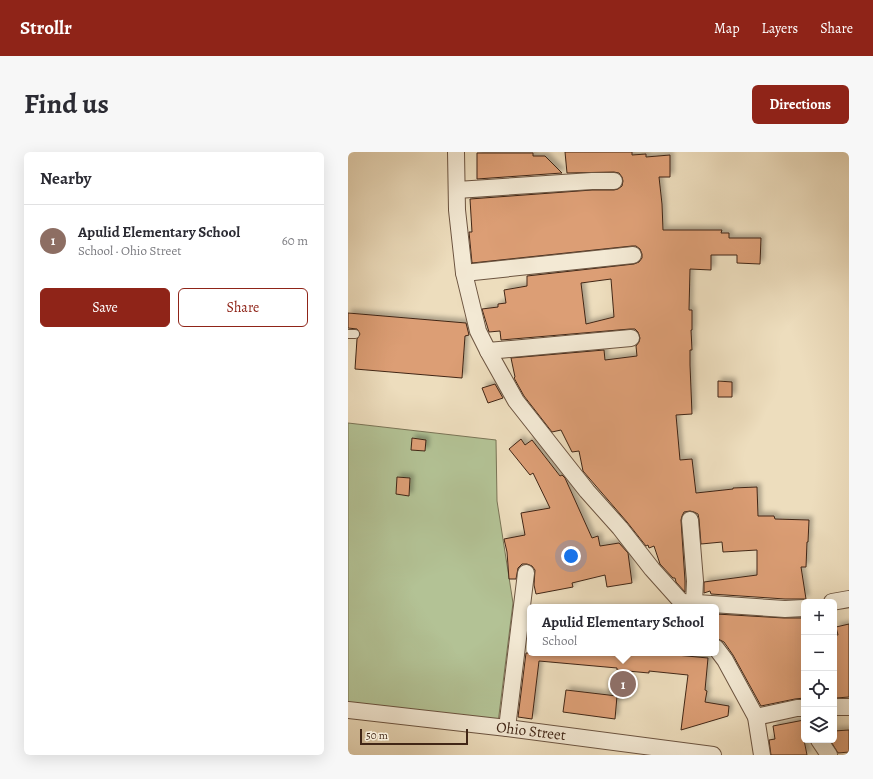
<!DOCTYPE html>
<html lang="en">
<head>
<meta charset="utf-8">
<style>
	:root { --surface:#fff; --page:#f7f7f7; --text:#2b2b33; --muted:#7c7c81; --line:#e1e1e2; --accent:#8f2418 }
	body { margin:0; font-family:Alegreya,serif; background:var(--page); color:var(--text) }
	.controls { position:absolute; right:12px; bottom:12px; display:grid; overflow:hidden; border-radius:6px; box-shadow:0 4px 16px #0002 }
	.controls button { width:36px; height:36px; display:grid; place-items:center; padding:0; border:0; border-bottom:1px solid var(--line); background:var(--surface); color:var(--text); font:20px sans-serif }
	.scale { position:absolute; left:12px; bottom:10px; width:108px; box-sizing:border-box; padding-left:4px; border:2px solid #412616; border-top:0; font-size:11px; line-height:14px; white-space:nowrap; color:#412616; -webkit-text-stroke:3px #f3e9d4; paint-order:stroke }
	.you { position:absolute; left:223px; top:404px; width:14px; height:14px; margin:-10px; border:3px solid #fff; border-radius:50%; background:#1a73e8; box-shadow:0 0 0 6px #1a73e833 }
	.badge { display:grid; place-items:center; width:26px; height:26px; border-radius:50%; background:var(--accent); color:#fff; font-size:13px; font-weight:700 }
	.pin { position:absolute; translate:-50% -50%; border:2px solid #fff; box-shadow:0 1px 4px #0006 }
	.popup { position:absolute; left:179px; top:452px; width:192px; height:52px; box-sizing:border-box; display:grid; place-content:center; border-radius:6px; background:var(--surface); filter:drop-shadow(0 1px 3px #0005); font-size:13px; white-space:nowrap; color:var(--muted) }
	.popup b { font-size:15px; color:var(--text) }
	.popup::after { content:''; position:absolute; left:50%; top:100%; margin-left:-8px; border:8px solid transparent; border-top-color:var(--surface) }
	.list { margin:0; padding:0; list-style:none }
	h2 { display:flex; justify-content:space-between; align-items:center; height:52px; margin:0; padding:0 16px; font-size:17px }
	h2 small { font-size:13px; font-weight:400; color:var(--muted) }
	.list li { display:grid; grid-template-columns:26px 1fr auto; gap:12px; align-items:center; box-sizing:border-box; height:72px; padding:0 16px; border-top:1px solid var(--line) }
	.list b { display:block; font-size:15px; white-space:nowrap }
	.list p { margin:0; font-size:13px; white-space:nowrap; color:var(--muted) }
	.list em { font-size:13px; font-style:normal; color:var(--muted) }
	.actions { display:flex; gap:8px; padding:12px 16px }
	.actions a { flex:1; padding:9px 0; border:1px solid var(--accent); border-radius:6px; text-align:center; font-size:14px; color:var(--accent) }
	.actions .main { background:var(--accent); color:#fff }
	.icon { flex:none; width:22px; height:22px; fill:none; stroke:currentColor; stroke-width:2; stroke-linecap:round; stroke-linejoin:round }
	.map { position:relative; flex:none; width:501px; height:603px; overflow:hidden; border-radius:6px }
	header { display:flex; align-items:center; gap:24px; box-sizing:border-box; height:56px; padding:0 20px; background:var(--accent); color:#fff }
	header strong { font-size:19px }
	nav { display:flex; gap:22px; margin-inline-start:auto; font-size:14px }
	.intro { display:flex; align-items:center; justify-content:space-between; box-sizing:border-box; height:96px; padding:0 24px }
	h1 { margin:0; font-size:28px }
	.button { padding:10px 18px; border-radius:6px; background:var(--accent); color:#fff; font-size:14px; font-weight:700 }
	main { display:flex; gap:24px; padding:0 24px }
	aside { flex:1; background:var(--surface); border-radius:6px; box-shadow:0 4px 16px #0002 }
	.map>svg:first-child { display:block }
	.green { fill:#b3c295; stroke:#7a7456 }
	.building { fill:#dc9e75; stroke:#412616; fill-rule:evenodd; filter:url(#shadow) }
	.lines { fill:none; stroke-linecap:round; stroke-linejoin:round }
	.service-casing { stroke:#6c5440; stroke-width:10 }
	.minor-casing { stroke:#6c5440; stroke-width:18 }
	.service { stroke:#f3e9d4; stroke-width:8 }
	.minor { stroke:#f3e9d4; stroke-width:16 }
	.labels { text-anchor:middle; stroke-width:3; stroke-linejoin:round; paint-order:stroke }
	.street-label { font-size:15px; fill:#412616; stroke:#f3e9d4 }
</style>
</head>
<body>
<header>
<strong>Strollr</strong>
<nav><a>Map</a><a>Layers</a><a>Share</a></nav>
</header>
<div class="intro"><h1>Find us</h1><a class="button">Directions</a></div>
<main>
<aside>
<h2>Nearby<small></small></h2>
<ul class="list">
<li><span class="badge" style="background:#8d6e63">1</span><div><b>Apulid Elementary School</b><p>School · Ohio Street</p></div><em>60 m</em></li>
</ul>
<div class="actions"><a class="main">Save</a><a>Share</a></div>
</aside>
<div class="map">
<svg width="501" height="603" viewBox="0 0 501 603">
	<defs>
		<filter id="shadow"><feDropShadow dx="3.5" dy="-3.5" stdDeviation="2" flood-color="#0004"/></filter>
	</defs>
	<rect width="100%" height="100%" fill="#edddbd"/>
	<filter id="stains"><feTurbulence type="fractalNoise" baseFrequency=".005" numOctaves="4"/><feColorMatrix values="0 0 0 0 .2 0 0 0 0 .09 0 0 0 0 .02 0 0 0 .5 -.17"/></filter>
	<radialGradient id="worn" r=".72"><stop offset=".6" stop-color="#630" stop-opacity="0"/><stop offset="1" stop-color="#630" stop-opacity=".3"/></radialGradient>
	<path class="green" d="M0,271L148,288L149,349L165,451L150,571L0,551Z"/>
	<g class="building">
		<path d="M217,0H284V3L298,2V5L322,3V25H311L314,52L315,78H374L373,81H381V86H413L412,112L389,111V103H363V118L342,117L341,158H344V178H343L344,198H342V213L344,262L328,263L332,308L344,307L348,341L385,337V336L409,335L410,364H426L427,367L461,368L460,390H459L458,415H453L458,447H437L363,442L362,439L356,441V430L409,423V398L375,400L374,390L353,392L351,367L350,362L346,360L342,359L336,360L334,364L333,368L337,429V440L328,430L327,426H325L312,412L306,394L301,396L300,393L298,394L279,370L235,319L231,299L224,300L213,278L204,280L176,244L166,226L167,225L163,206L256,198L257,208L289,204L288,194L291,190L292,186L290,180L287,177H282L153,188L152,179L141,180L134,157L150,155V152L158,151L156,138L179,134V124L286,112L291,110L294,106V102L292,97L288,94H284L124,111L121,80H124L122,47L244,38H266L270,37L274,34L275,29L274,25L271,21L266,20L219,21ZM263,127L266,165L238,172L233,131Z"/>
		<path d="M129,1H185V4H197L214,21L129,27Z"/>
		<path d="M0,161L118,171L121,183L117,184L114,226L7,217L9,187L12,182L9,177L0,176Z"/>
		<path d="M370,229L384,230V245H370Z"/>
		<path d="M147,232L155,246L140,251L134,236Z"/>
		<path d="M64,286L78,288L77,299L63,298Z"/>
		<path d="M173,287L177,293L184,288L212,324L214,323L217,326L244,386L250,384L252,394L271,391L280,401L284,431L259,435L257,423L224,431L225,435L188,442L186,433L187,418L184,414L179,412H174L170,416L168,427H161L159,400L156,387L177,383L173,361L202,356L185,321L182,323L161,297Z"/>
		<path d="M49,325L62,326L61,344L48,342Z"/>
		<path d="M368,462L436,466H456V546L447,547L413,554L385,503L376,490L370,487L368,484Z"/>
		<path d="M501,472V545L488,546V537L486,538V483H490L488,475Z"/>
		<path d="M178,501H307L360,506L357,538L359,539L357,550L381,554L380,564L333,578L340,523L301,519V521L269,518V516L191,509L184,567L170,565Z"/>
		<path d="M218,538L269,544L267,567L215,560Z"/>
		<path d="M456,568V588L459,603H423L421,588L427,587L425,574Z"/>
		<path d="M501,578V600L490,601L482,588H486V579Z"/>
	</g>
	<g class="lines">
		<defs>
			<path id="service" d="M0,182H7"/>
			<g id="minor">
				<path d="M108,0L109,58L116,121L130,179L140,199L168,249L239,339L272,376L304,417L338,455"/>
				<path d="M109,38L244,29H266"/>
				<path d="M116,121L285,103"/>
				<path d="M140,199L283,186"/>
				<path d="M342,368L347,429L346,451"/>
				<path d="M334,450L437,457L456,456"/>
				<path d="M484,450L501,447"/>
				<path d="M368,496L377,508L408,565L414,603"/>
				<path d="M486,555H501"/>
				<path d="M0,558L159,576L365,603"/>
				<path d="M408,565L449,556H456"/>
				<path d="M159,576L178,421"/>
				<path d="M471,588L481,603"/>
			</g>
		</defs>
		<use href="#service" class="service-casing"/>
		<use href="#minor" class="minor-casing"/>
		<use href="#service" class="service"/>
		<use href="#minor" class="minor"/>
	</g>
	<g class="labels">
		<g class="street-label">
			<text transform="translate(183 579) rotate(7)" y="5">Ohio Street</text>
		</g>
	</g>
	<rect width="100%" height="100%" filter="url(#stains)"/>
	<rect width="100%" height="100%" fill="url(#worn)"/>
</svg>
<div class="controls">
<button>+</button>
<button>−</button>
<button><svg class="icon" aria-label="locate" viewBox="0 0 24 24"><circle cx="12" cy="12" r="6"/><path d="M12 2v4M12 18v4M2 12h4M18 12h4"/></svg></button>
<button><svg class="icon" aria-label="layers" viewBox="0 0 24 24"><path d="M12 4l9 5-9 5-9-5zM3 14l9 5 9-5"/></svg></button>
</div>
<div class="scale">50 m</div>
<div class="you"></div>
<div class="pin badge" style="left:275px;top:532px;background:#8d6e63">1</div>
<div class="popup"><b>Apulid Elementary School</b>School</div>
</div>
</main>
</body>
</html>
